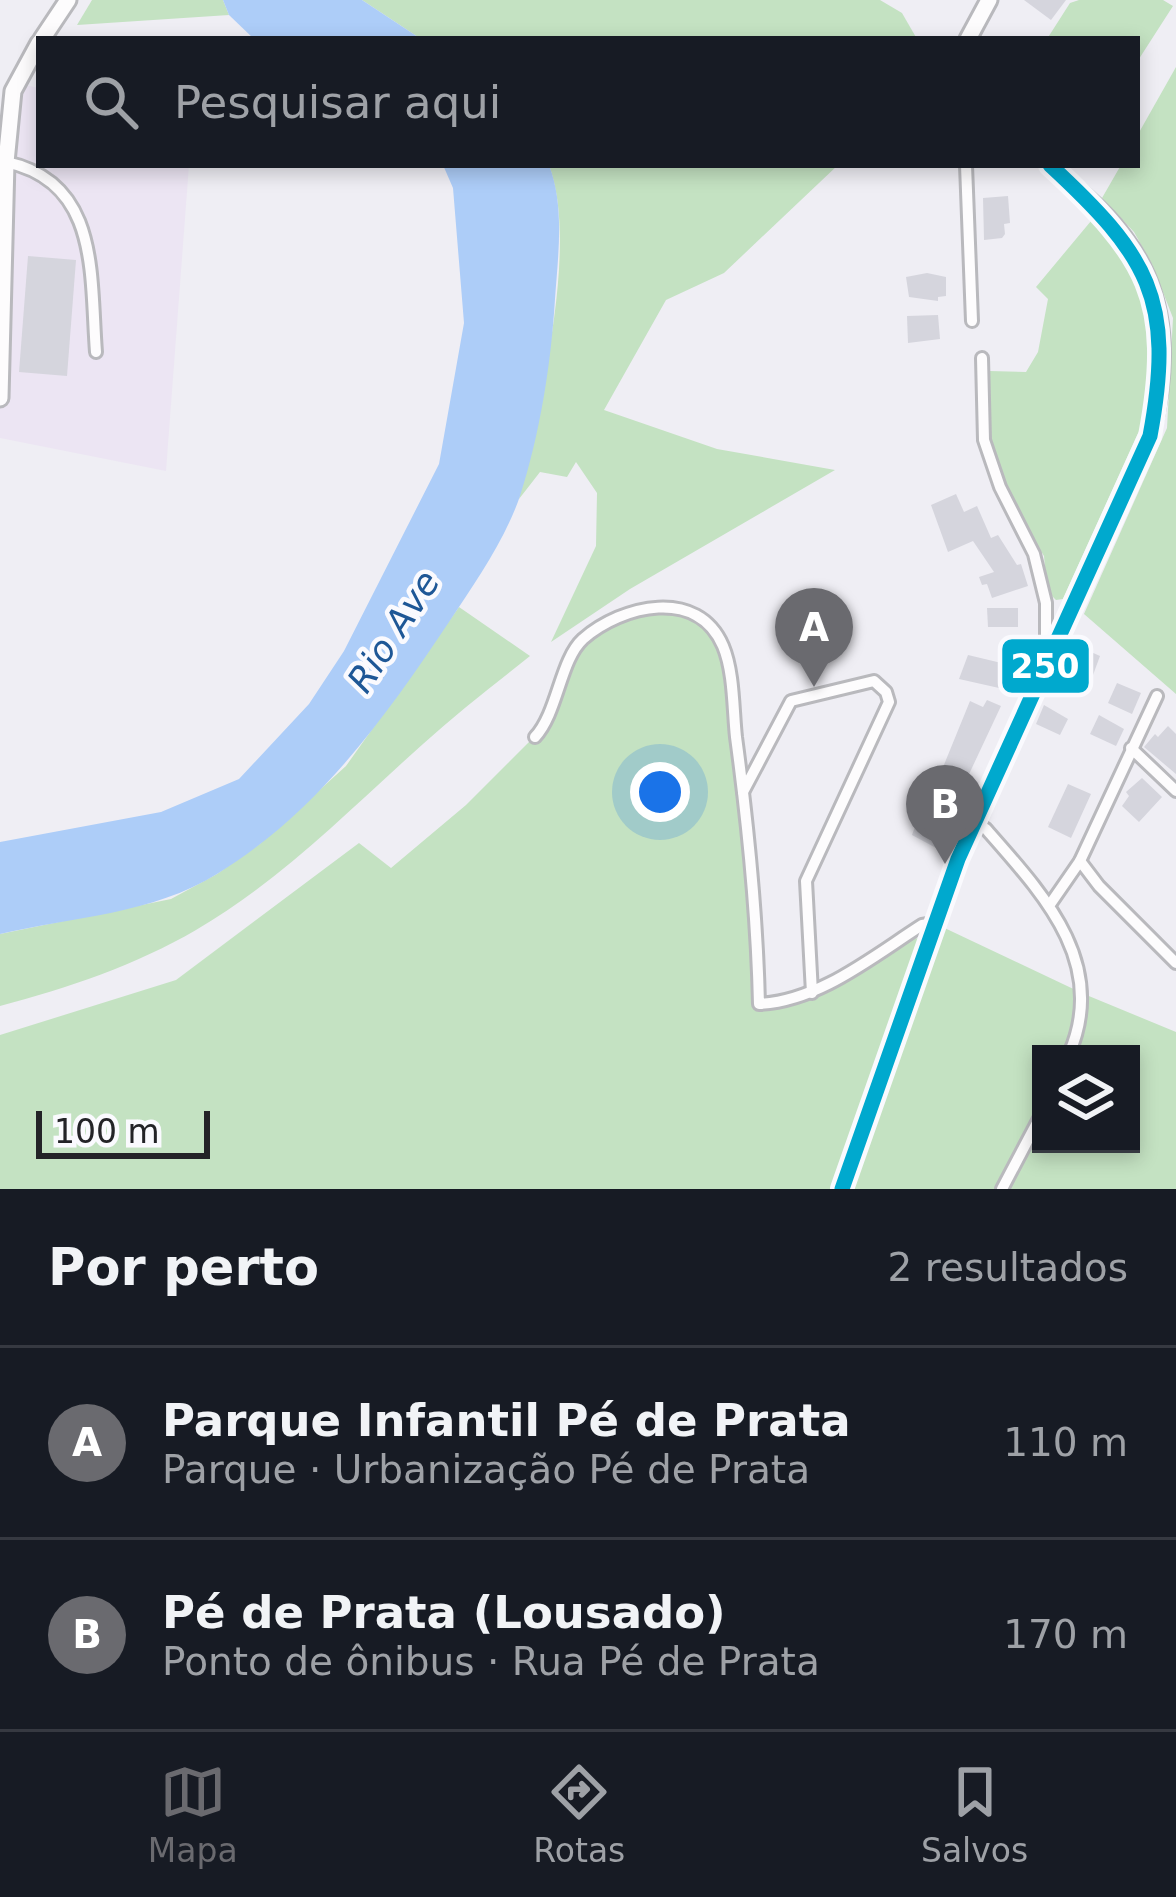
<!DOCTYPE html>
<html lang="pt">
<head>
<meta charset="utf-8">
<style>
	:root { --surface:#171b24; --page:#20242c; --text:#f1f3f6; --muted:#9ea1a6; --line:#363941; --accent:#6a6a6f }
	body { margin:0; font-family:"DejaVu Sans",sans-serif; background:var(--page); color:var(--text) }
	.controls { position:absolute; right:36px; bottom:36px; display:grid; overflow:hidden; border-radius:0px; box-shadow:0 6px 18px #0003 }
	.controls button { width:108px; height:108px; display:grid; place-items:center; padding:0; border:0; border-bottom:3px solid var(--line); background:var(--surface); color:var(--text); font:60px sans-serif }
	.scale { position:absolute; left:36px; bottom:30px; width:174px; box-sizing:border-box; padding-left:12px; border:6px solid #232327; border-top:0; font-size:33px; line-height:42px; white-space:nowrap; color:#232327; -webkit-text-stroke:9px #fafafe; paint-order:stroke }
	.you { position:absolute; left:660px; top:792px; width:42px; height:42px; margin:-30px; border:9px solid #fff; border-radius:50%; background:#1a73e8; box-shadow:0 0 0 18px #1a73e833 }
	.badge { display:grid; place-items:center; width:78px; height:78px; border-radius:50%; background:var(--accent); color:#fff; font-size:39px; font-weight:700 }
	.pin { position:absolute; translate:-50% -99px; filter:drop-shadow(0 3px 6px #0008) }
	.pin::after { content:''; position:absolute; top:63px; width:42px; height:36px; background:inherit; clip-path:polygon(0 0,100% 0,50% 100%) }
	.list { margin:0; padding:0; list-style:none }
	h2 { display:flex; justify-content:space-between; align-items:center; height:156px; margin:0; padding:0 48px; font-size:51px }
	h2 small { font-size:39px; font-weight:400; color:var(--muted) }
	.list li { display:grid; grid-template-columns:78px 1fr auto; gap:36px; align-items:center; box-sizing:border-box; height:192px; padding:0 48px; border-top:3px solid var(--line) }
	.list b { display:block; font-size:45px; white-space:nowrap }
	.list p { margin:0; font-size:39px; white-space:nowrap; color:var(--muted) }
	.list em { font-size:39px; font-style:normal; color:var(--muted) }
	.icon { flex:none; width:66px; height:66px; fill:none; stroke:currentColor; stroke-width:2; stroke-linecap:round; stroke-linejoin:round }
	.map { position:relative; flex:none; width:1176px; height:1189px; overflow:hidden }
	.search { position:absolute; background:var(--surface); box-shadow:0 6px 18px #0003; left:36px; right:36px; top:36px; height:132px; display:flex; align-items:center; gap:30px; box-sizing:border-box; padding:0 42px; border-radius:0px; color:var(--muted); font-size:45px }
	.sheet { height:540px; background:var(--surface) }
	nav { display:flex; justify-content:space-around; align-items:center; box-sizing:border-box; height:168px; border-top:3px solid var(--line); background:var(--surface); font-size:33px; color:var(--muted) }
	nav a { display:grid; justify-items:center; gap:6px }
	nav .on { color:var(--accent) }
	.map>svg:first-child { display:block }
	.industrial { fill:#ece5f3 }
	.green { fill:#c4e2c2; fill-rule:evenodd }
	.water { fill:#adcdf8 }
	.building { fill:#d5d5dd }
	.lines { fill:none; stroke-linecap:round; stroke-linejoin:round }
	.street-casing { stroke:#b9b9bd; stroke-width:16 }
	.secondary-casing { stroke:#b9b9bd; stroke-width:21 }
	.street { stroke:#fdfcfd; stroke-width:10 }
	.secondary { stroke:#fdfcfd; stroke-width:15 }
	.bus-1-casing { stroke:#fafafe; stroke-width:24 }
	.bus-1 { stroke:#00a9ce; stroke-width:15 }
	.labels { text-anchor:middle; stroke-width:9; stroke-linejoin:round; paint-order:stroke }
	.water-label { font-size:36px; font-style:italic; fill:#1e5796; stroke:#fafafe }
	.line-badge { stroke:#fafafe; stroke-width:4.5 }
	.badge-label { font-size:33px; text-anchor:middle; font-weight:bold; fill:#fff }
</style>
</head>
<body>
<div class="map">
<svg width="1176" height="1189" viewBox="0 0 1176 1189">
	<rect width="100%" height="100%" fill="#efeef4"/>
	<path class="industrial" d="M25,85L39,88V165H189L166,471L0,438V234L16,118Z"/>
	<g class="green">
		<path d="M92,0H223L229,15L77,25Z"/>
		<path d="M362,0H880L902,13L917,39H421Z"/>
		<path d="M1079,0H1163L1173,6L1137,62V39H1047L1070,3Z"/>
		<path d="M1176,67V694L1084,614L1167,428L1173,318L1152,264L1134,232L1102,198L1121,165H1137V136Z"/>
		<path d="M549,165H838L724,273L666,300L604,410L717,449L835,470L630,589L551,642L596,546L597,493L576,462L567,477L540,472L519,499C537,409 580,250 549,165Z"/>
		<path d="M1103,220L1127,255L1151,330L1152,389L1140,429L1063,599L1056,600L1047,591L1044,556L1000,487L989,431V371L1026,372L1038,352L1048,299L1036,287L1091,221Z"/>
		<path d="M459,607L530,656C494,685 457,713 423,744C350,809 282,880 196,930C136,965 68,988 0,1006V934L171,899L217,874L261,843L346,766Z"/>
		<path d="M678,608L705,618L724,647L734,721L759,1003L786,1002L900,939L923,938L838,1189H0V1035L176,980L359,843L391,868L466,805L545,726L579,642L635,609Z"/>
		<path d="M934,923L1084,994L1176,1032V1189H842ZM1041,1054H1131V1144H1041Z"/>
	</g>
	<g class="water">
		<path d="M223,0H362L421,39H254L229,15Z"/>
		<path d="M443,165H549C565,207 558,255 555,299C551,364 540,434 520,496C505,540 475,583 449,622C384,719 318,812 217,874C153,914 73,917 0,934V842L161,812L239,779L309,704L344,651L439,464L464,323L453,188Z"/>
	</g>
	<g class="building">
		<path d="M1024,0H1066L1051,20Z"/>
		<path d="M1008,196L1010,223L1004,224L1005,234L1002,238L984,240L983,198Z"/>
		<path d="M28,256L76,260L67,376L19,372Z"/>
		<path d="M927,273L946,277V296L938,297V301L909,297L906,277Z"/>
		<path d="M938,315L940,339L908,343L907,316Z"/>
		<path d="M956,494L964,512L977,506L991,538L998,535L1017,565L1021,564L1028,586L992,598L987,584L982,585L979,577L994,572L973,541L948,552L931,505Z"/>
		<path d="M987,608H1018V627H988Z"/>
		<path d="M1073,644L1100,656L1093,675L1065,662Z"/>
		<path d="M968,655L1014,666L1008,690L959,679Z"/>
		<path d="M1117,683L1141,693L1132,714L1108,703Z"/>
		<path d="M987,700L1001,706L963,787L939,777L970,701L983,707Z"/>
		<path d="M1044,705L1068,719L1060,735L1036,724Z"/>
		<path d="M1099,715L1124,729L1116,746L1090,734Z"/>
		<path d="M1168,726L1176,734V774L1144,747L1155,734L1158,737Z"/>
		<path d="M1142,778L1162,797L1139,822L1122,806L1129,796L1126,792Z"/>
		<path d="M1068,784L1091,794L1071,838L1048,827Z"/>
		<path d="M917,821L946,834L938,849L912,835Z"/>
	</g>
	<g class="lines">
		<defs>
			<g id="street">
				<path d="M6,162C100,182 90,275 96,352"/>
				<path d="M966,165L972,321"/>
				<path d="M982,358L984,440L1000,487L1034,554L1046,603V655"/>
				<path d="M535,737C558,712 560,660 583,639C622,605 698,587 723,646C734,672 733,710 736,737C748,826 757,914 759,1004C819,1001 872,957 922,925L934,923"/>
				<path d="M1131,748L1176,791"/>
				<path d="M743,792L791,701L874,681L886,692L889,702L806,881L812,993"/>
				<path d="M974,822L986,829C1043,894 1109,963 1069,1054"/>
				<path d="M1080,861L1099,886L1176,963"/>
				<path d="M1051,903L1080,861L1157,696"/>
				<path d="M1002,1189L1041,1115"/>
			</g>
			<g id="secondary">
				<path d="M42,39L68,0"/>
				<path d="M968,39L989,0"/>
				<path d="M0,398L6,162L13,91L39,43"/>
				<path d="M842,1189L958,859L1150,436C1168,367 1169,298 1124,238C1104,210 1075,189 1050,165"/>
			</g>
		</defs>
		<use href="#street" class="street-casing"/>
		<use href="#secondary" class="secondary-casing"/>
		<use href="#street" class="street"/>
		<use href="#secondary" class="secondary"/>
		<defs>
			<path id="bus-1" d="M842,1189L958,859L1150,436C1176,298 1147,255 1050,165"/>
		</defs>
		<use href="#bus-1" class="bus-1-casing"/>
		<use href="#bus-1" class="bus-1"/>
	</g>
	<g class="labels">
		<g class="water-label">
			<text transform="translate(393 631) rotate(-57)" y="13">Rio Ave</text>
		</g>
	</g>
	<rect class="line-badge" x="1000" y="637" width="91" height="58" rx="12" fill="#00a9ce"/>
	<g class="badge-label">
		<text x="1045" y="678">250</text>
	</g>
</svg>
<div class="controls">
<button><svg class="icon" aria-label="layers" viewBox="0 0 24 24"><path d="M12 4l9 5-9 5-9-5zM3 14l9 5 9-5"/></svg></button>
</div>
<div class="scale">100 m</div>
<div class="you"></div>
<div class="pin badge" style="left:814px;top:687px">A</div>
<div class="pin badge" style="left:945px;top:864px">B</div>
<div class="search"><svg class="icon" aria-label="search" viewBox="0 0 24 24"><circle cx="10" cy="10" r="6"/><path d="M15 15l6 6"/></svg>Pesquisar aqui</div>
</div>
<section class="sheet">
<h2>Por perto<small>2 resultados</small></h2>
<ul class="list">
<li><span class="badge">A</span><div><b>Parque Infantil Pé de Prata</b><p>Parque · Urbanização Pé de Prata</p></div><em>110 m</em></li>
<li><span class="badge">B</span><div><b>Pé de Prata (Lousado)</b><p>Ponto de ônibus · Rua Pé de Prata</p></div><em>170 m</em></li>
</ul>
</section>
<nav>
<a class="on"><svg class="icon" aria-label="map" viewBox="0 0 24 24"><path d="M3 6l6-2 6 2 6-2v14l-6 2-6-2-6 2zM9 4v14M15 6v14"/></svg>Mapa</a>
<a><svg class="icon" aria-label="directions" viewBox="0 0 24 24"><path d="M12 3l9 9-9 9-9-9zM9 14v-3h6M13 9l2 2-2 2"/></svg>Rotas</a>
<a><svg class="icon" aria-label="saved" viewBox="0 0 24 24"><path d="M7 4h10v16l-5-4-5 4z"/></svg>Salvos</a>
</nav>
</body>
</html>
